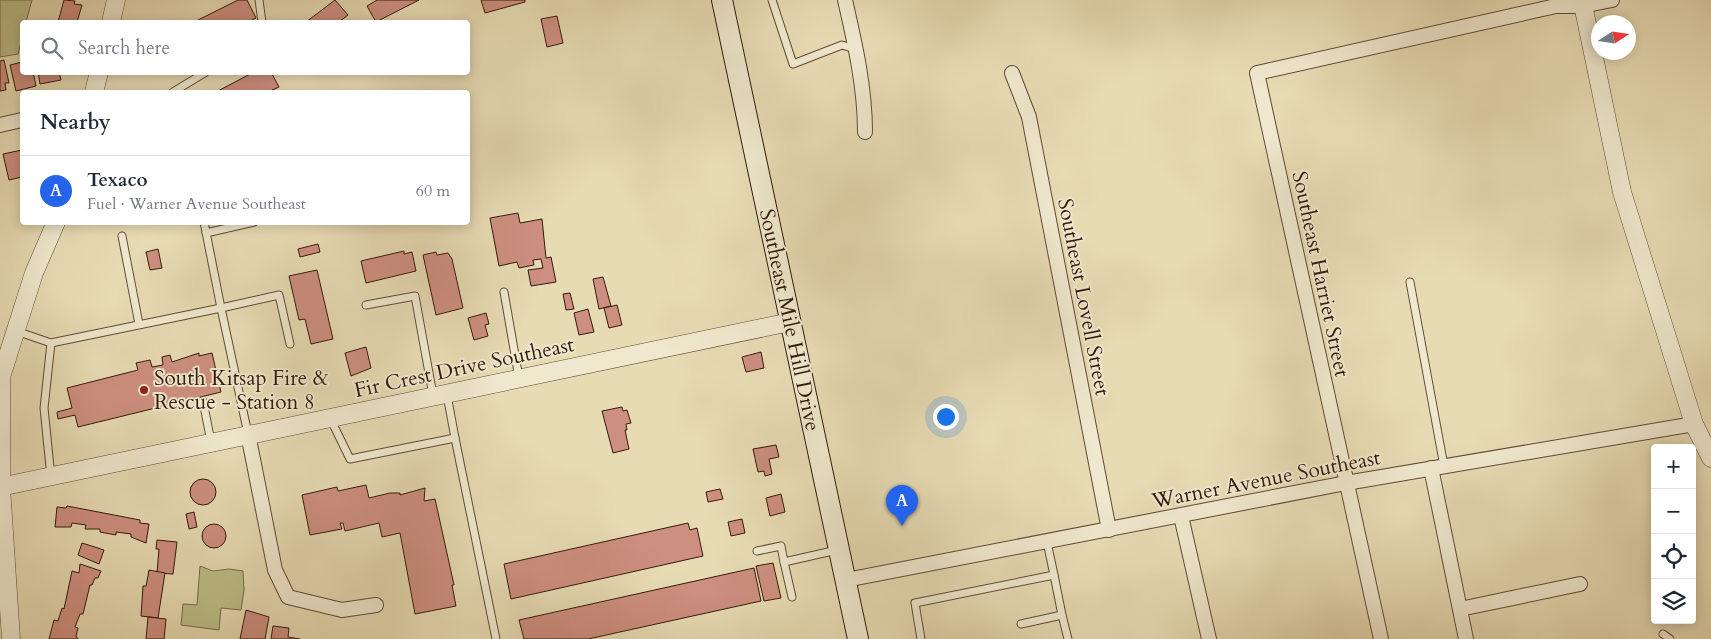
<!DOCTYPE html>
<html lang="en">
<head>
<meta charset="utf-8">
<style>
	:root { --surface:#fff; --page:#f2f2f3; --text:#1f2937; --muted:#747a83; --line:#e0e1e3; --accent:#2563eb }
	body { margin:0; font-family:Cardo,serif; background:var(--page); color:var(--text) }
	.controls { position:absolute; right:15px; bottom:15px; display:grid; overflow:hidden; border-radius:5px; box-shadow:0 2px 12px #0003 }
	.controls button { width:45px; height:45px; display:grid; place-items:center; padding:0; border:0; border-bottom:1px solid var(--line); background:var(--surface); color:var(--text); font:25px sans-serif }
	.compass { position:absolute; left:1591px; top:15px; width:45px; height:45px; border-radius:50%; background:var(--surface); box-shadow:0 2px 12px #0003; rotate:78deg }
	.you { position:absolute; left:945px; top:416px; width:18px; height:18px; margin:-12px; border:4px solid #fff; border-radius:50%; background:#1a73e8; box-shadow:0 0 0 8px #1a73e833 }
	.badge { display:grid; place-items:center; width:32px; height:32px; border-radius:50%; background:var(--accent); color:#fff; font-size:16px; font-weight:700 }
	.pin { position:absolute; translate:-50% -41px; filter:drop-shadow(0 1px 2px #0008) }
	.pin::after { content:''; position:absolute; top:26px; width:18px; height:15px; background:inherit; clip-path:polygon(0 0,100% 0,50% 100%) }
	.list { margin:0; padding:0; list-style:none }
	h2 { display:flex; justify-content:space-between; align-items:center; height:65px; margin:0; padding:0 20px; font-size:21px }
	h2 small { font-size:16px; font-weight:400; color:var(--muted) }
	.list li { display:grid; grid-template-columns:32px 1fr auto; gap:15px; align-items:center; box-sizing:border-box; height:70px; padding:0 20px; border-top:1px solid var(--line) }
	.list b { display:block; font-size:19px; white-space:nowrap }
	.list p { margin:0; font-size:16px; white-space:nowrap; color:var(--muted) }
	.list em { font-size:16px; font-style:normal; color:var(--muted) }
	.icon { flex:none; width:28px; height:28px; fill:none; stroke:currentColor; stroke-width:2; stroke-linecap:round; stroke-linejoin:round }
	.map { position:relative; flex:none; width:1711px; height:639px; overflow:hidden }
	.search { position:absolute; background:var(--surface); box-shadow:0 2px 12px #0003; left:20px; top:20px; width:450px; height:55px; display:flex; align-items:center; gap:12px; box-sizing:border-box; padding:0 18px; border-radius:5px; color:var(--muted); font-size:19px }
	.panel { position:absolute; background:var(--surface); box-shadow:0 2px 12px #0003; left:20px; top:90px; width:450px; height:135px; border-radius:5px }
	.map>svg:first-child { display:block }
	.green { fill:#bcbe88; stroke:#786c4a }
	.building { fill:#cd8f80; stroke:#341a0b }
	.lines { fill:none; stroke-linecap:round; stroke-linejoin:round }
	.service-casing { stroke:#614a35; stroke-width:9 }
	.minor-casing { stroke:#614a35; stroke-width:16 }
	.tertiary-casing { stroke:#614a35; stroke-width:19 }
	.secondary-casing { stroke:#341a0b; stroke-width:22 }
	.service { stroke:#efe8ce; stroke-width:7 }
	.minor { stroke:#efe8ce; stroke-width:14 }
	.tertiary { stroke:#efe8ce; stroke-width:18 }
	.secondary { stroke:#efe8ce; stroke-width:20 }
	.poi-dot { fill:#8f2418; stroke:#efe8ce; stroke-width:2 }
	.labels { text-anchor:middle; stroke-width:4; stroke-linejoin:round; paint-order:stroke }
	.street-label { font-size:21px; fill:#341a0b; stroke:#efe8ce }
	.poi-label { font-size:21px; fill:#341a0b; stroke:#efe8ce; text-anchor:start }
</style>
</head>
<body>
<div class="map">
<svg width="1711" height="639" viewBox="0 0 1711 639">
	<rect width="100%" height="100%" fill="#e7dbb3"/>
	<filter id="stains"><feTurbulence type="fractalNoise" baseFrequency=".004" numOctaves="4"/><feColorMatrix values="0 0 0 0 .2 0 0 0 0 .09 0 0 0 0 .02 0 0 0 .5 -.17"/></filter>
	<radialGradient id="worn" r=".72"><stop offset=".6" stop-color="#630" stop-opacity="0"/><stop offset="1" stop-color="#630" stop-opacity=".3"/></radialGradient>
	<g class="green">
		<path d="M0,0H32L26,22H22V38L18,54L0,57Z"/>
		<path d="M200,566L213,571L229,569L243,571L244,590L241,610L221,608L219,630L181,625L183,604L197,605Z"/>
	</g>
	<g class="building">
		<path d="M64,0L75,1L74,4L82,5L77,22H58Z"/>
		<path d="M238,0H247L256,18L248,22H194Z"/>
		<path d="M335,0L348,15L339,22H306Z"/>
		<path d="M377,0H419L376,22L367,6Z"/>
		<path d="M481,0H525V2L485,13Z"/>
		<path d="M557,16L563,43L547,47L541,19Z"/>
		<path d="M4,60L9,83H5L6,90L0,91V61Z"/>
		<path d="M22,62V72H33L36,86L16,91L10,65Z"/>
		<path d="M38,72H59L61,80L40,84Z"/>
		<path d="M254,72H271L279,87L268,92H216Z"/>
		<path d="M22,150V177L9,180L3,154Z"/>
		<path d="M518,213L520,223L542,219L546,258L551,257L556,282L531,286L528,270L543,268L541,259L533,260L534,265L519,268L517,262L499,266L490,218Z"/>
		<path d="M318,244L320,252L300,257L298,249Z"/>
		<path d="M158,249L162,268L150,270L146,252Z"/>
		<path d="M404,251V254L412,252L416,271L366,283L361,261Z"/>
		<path d="M436,252L437,255L448,253L452,259L463,308L436,315L423,255Z"/>
		<path d="M317,270L333,339L311,344L305,319L299,320L289,276Z"/>
		<path d="M603,277L611,306L599,309L593,279Z"/>
		<path d="M570,293L574,309L566,310L563,294Z"/>
		<path d="M617,305L622,325L609,328L604,308Z"/>
		<path d="M588,309L594,332L579,335L574,313Z"/>
		<path d="M486,313L489,324L485,325L488,336L474,340L468,318Z"/>
		<path d="M366,347L371,368L351,376L345,353Z"/>
		<path d="M761,352L764,368L746,372L742,357Z"/>
		<path d="M199,353V356L212,353L221,392L78,427L75,415L58,419L57,412L72,408L67,388L138,370L136,363L150,360L152,367L163,365L162,357L170,355L172,362Z"/>
		<path d="M622,407L623,411L627,410L631,423L626,424L627,430H625L629,449L613,453L602,411Z"/>
		<path d="M776,445L779,457L769,459L772,474L765,476L764,471L758,472L753,449Z"/>
		<circle cx="203" cy="492" r="13"/>
		<path d="M366,485L369,498L390,493H400V495L425,488L424,501L435,499L454,585H452L456,606L415,614L400,533L382,537L379,523L345,531L343,523H340L342,529L310,535L302,495L337,487L338,491Z"/>
		<path d="M720,489L723,499L708,502L706,492Z"/>
		<path d="M781,494L785,512L770,516L766,498Z"/>
		<path d="M67,506L140,520V523L149,524L146,543L131,537V534L116,532V535L100,532V529H85L86,525L72,523L71,527H55L57,507L66,508Z"/>
		<path d="M194,512L197,527L189,529L186,514Z"/>
		<path d="M742,519L745,533L731,536L728,522Z"/>
		<path d="M688,523L690,530L697,528L703,556L511,599L504,564Z"/>
		<circle cx="214" cy="536" r="12"/>
		<path d="M157,540L177,542L173,574L157,573L159,549H156Z"/>
		<path d="M82,543L104,550L99,564L78,555Z"/>
		<path d="M773,563L781,598L764,601L756,566Z"/>
		<path d="M80,564L101,571L98,578H95L92,585H90L83,614H80L75,627L78,628L76,636L78,639H49L54,620L58,621L62,608L64,609L72,571L79,573Z"/>
		<path d="M754,568L761,601L588,639H524L519,620Z"/>
		<path d="M149,570L165,573L158,618L141,616L143,586H146Z"/>
		<path d="M246,610L269,617L265,639H240Z"/>
		<path d="M148,617L166,619L164,639H146Z"/>
		<path d="M273,626L289,628L288,637L300,639H271Z"/>
	</g>
	<g class="lines">
		<defs>
			<g id="service">
				<path d="M259,0L262,22"/>
				<path d="M772,0L793,64L842,45L855,49"/>
				<path d="M173,92L206,72"/>
				<path d="M206,233L254,222"/>
				<path d="M122,236L139,324"/>
				<path d="M1410,282L1444,466"/>
				<path d="M504,292L519,378"/>
				<path d="M366,305L415,296L433,395"/>
				<path d="M16,331L51,343"/>
				<path d="M447,395L455,438"/>
				<path d="M203,401L211,442"/>
				<path d="M330,418L350,459L455,438L496,639"/>
				<path d="M248,434L221,308L279,295L290,344"/>
				<path d="M51,477L44,408L51,343L221,308L204,222"/>
				<path d="M757,551L781,546L784,562"/>
				<path d="M792,597L784,562L837,550"/>
				<path d="M1062,615L1068,639"/>
				<path d="M1021,624L1062,615L1054,575"/>
				<path d="M1663,634L1670,639"/>
				<path d="M921,639L915,603L1054,575L1047,542"/>
			</g>
			<g id="minor">
				<path d="M845,0C855,44 865,87 865,132"/>
				<path d="M1012,73L1029,117L1109,530"/>
				<path d="M0,125L22,120"/>
				<path d="M248,434L275,570L288,597L342,610L376,605"/>
				<path d="M1431,468L1466,639"/>
				<path d="M1181,516L1209,639"/>
				<path d="M846,580L1346,483L1694,424"/>
				<path d="M1460,609L1580,584"/>
				<path d="M1381,639L1257,73L1556,6H1582L1612,0"/>
			</g>
			<g id="tertiary">
				<path d="M1582,0L1622,192L1694,424L1711,458"/>
				<path d="M111,22L116,0"/>
				<path d="M94,92L99,72"/>
				<path d="M0,487L790,322"/>
				<path d="M11,639L1,487V377L34,273L56,222"/>
			</g>
			<path id="secondary" d="M722,0L858,639"/>
		</defs>
		<use href="#service" class="service-casing"/>
		<use href="#minor" class="minor-casing"/>
		<use href="#tertiary" class="tertiary-casing"/>
		<use href="#secondary" class="secondary-casing"/>
		<use href="#service" class="service"/>
		<use href="#minor" class="minor"/>
		<use href="#tertiary" class="tertiary"/>
		<use href="#secondary" class="secondary"/>
	</g>
	<circle class="poi-dot" cx="144" cy="390" r="5"/>
	<g class="labels">
		<g class="street-label">
			<text transform="translate(1321 274) rotate(78)" y="7">Southeast Harriet Street</text>
			<text transform="translate(1084 297) rotate(79)" y="7">Southeast Lovell Street</text>
			<text transform="translate(790 320) rotate(78)" y="7">Southeast Mile Hill Drive</text>
			<text transform="translate(464 367) rotate(-12)" y="7">Fir Crest Drive Southeast</text>
			<text transform="translate(1266 479) rotate(-11)" y="7">Warner Avenue Southeast</text>
		</g>
		<g class="poi-label">
			<text x="154" y="385">South Kitsap Fire &amp;<tspan x="154" dy="24">Rescue - Station 8</tspan></text>
		</g>
	</g>
	<rect width="100%" height="100%" filter="url(#stains)"/>
	<rect width="100%" height="100%" fill="url(#worn)"/>
</svg>
<div class="controls">
<button>+</button>
<button>−</button>
<button><svg class="icon" aria-label="locate" viewBox="0 0 24 24"><circle cx="12" cy="12" r="6"/><path d="M12 2v4M12 18v4M2 12h4M18 12h4"/></svg></button>
<button><svg class="icon" aria-label="layers" viewBox="0 0 24 24"><path d="M12 4l9 5-9 5-9-5zM3 14l9 5 9-5"/></svg></button>
</div>
<svg class="compass" viewBox="-18 -18 36 36"><path d="M0-13l5 13h-10z" fill="#e53935"/><path d="M0 13l5-13h-10z" fill="#747a83"/></svg>
<div class="you"></div>
<div class="pin badge" style="left:902px;top:526px">A</div>
<div class="search"><svg class="icon" aria-label="search" viewBox="0 0 24 24"><circle cx="10" cy="10" r="6"/><path d="M15 15l6 6"/></svg>Search here</div>
<section class="panel">
<h2>Nearby<small></small></h2>
<ul class="list">
<li><span class="badge">A</span><div><b>Texaco</b><p>Fuel · Warner Avenue Southeast</p></div><em>60 m</em></li>
</ul>
</section>
</div>
</body>
</html>
